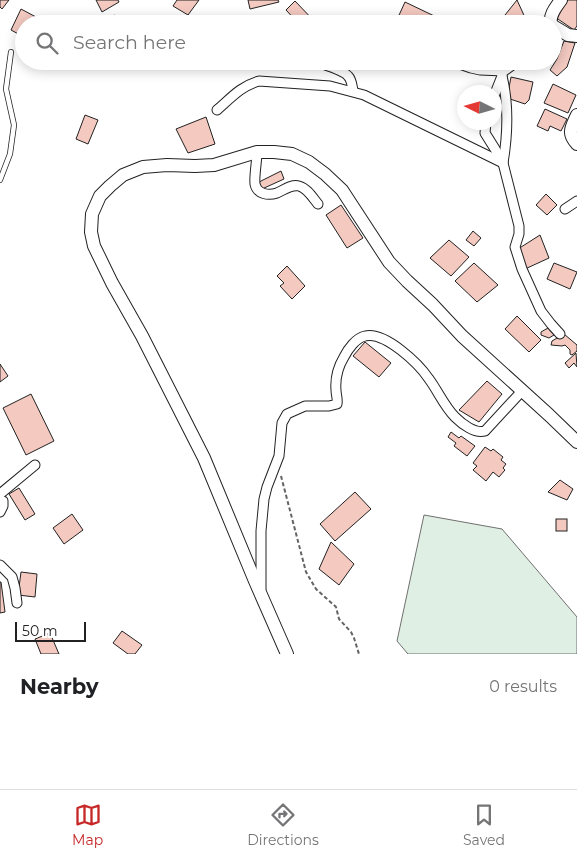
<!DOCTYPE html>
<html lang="en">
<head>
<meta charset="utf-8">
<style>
	:root { --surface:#fff; --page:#f2f2f2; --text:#202124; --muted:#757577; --line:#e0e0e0; --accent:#c62828 }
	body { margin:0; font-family:Montserrat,sans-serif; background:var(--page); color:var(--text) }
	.compass { position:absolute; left:457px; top:85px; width:45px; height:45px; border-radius:50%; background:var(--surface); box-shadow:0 2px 12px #0003; rotate:275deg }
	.scale { position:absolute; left:15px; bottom:12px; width:71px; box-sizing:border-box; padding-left:5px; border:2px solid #222; border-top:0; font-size:14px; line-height:18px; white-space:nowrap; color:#222; -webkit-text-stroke:4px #fff; paint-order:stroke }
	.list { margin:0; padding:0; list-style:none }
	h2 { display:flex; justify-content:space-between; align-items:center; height:65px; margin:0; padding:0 20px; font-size:21px }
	h2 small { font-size:16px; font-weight:400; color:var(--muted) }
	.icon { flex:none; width:28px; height:28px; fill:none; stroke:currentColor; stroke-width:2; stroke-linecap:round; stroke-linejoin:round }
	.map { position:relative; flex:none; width:577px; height:654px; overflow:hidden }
	.search { position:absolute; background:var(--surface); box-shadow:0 2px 12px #0003; left:15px; right:15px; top:15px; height:55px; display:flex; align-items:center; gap:12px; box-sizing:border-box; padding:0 18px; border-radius:28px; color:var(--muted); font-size:19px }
	.sheet { height:135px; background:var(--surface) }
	nav { display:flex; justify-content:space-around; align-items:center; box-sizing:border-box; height:70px; border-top:1px solid var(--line); background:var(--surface); font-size:14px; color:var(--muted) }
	nav a { display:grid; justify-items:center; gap:2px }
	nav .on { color:var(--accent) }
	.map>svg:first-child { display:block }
	.green { fill:#e0efe3; stroke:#6f6f6f }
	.building { fill:#f3c9c0; stroke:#222 }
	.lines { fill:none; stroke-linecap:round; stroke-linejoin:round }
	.lane-casing { stroke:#222; stroke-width:6 }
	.street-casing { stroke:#222; stroke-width:11 }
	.secondary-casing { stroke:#222; stroke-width:14 }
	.path { stroke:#646464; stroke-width:2; stroke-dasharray:4 2.5; stroke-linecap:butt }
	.lane { stroke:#fff; stroke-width:4.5 }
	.street { stroke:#fff; stroke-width:9 }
	.secondary { stroke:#fff; stroke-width:12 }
</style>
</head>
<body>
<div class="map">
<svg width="577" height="654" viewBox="0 0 577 654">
	<rect width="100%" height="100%" fill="#fff"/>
	<path class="green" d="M424,515L502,529L577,617V654H408L397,641Z"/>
	<g class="building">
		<path d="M0,0H9L2,9L0,7Z"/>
		<path d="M96,0H118L119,2L102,12Z"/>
		<path d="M177,0H199L188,15L173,6Z"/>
		<path d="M248,0H278L279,2L250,9Z"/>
		<path d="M517,0L528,24H502L501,20Z"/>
		<path d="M567,0H577V26L574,30L555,17Z"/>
		<path d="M295,1L317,24H299L286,10Z"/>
		<path d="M405,2L451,24H395Z"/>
		<path d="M21,9L36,17L33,24H24V37L11,30Z"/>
		<path d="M115,15L120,24H111L108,19Z"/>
		<path d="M564,41L575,43L567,67L557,76L550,70L557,59Z"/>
		<path d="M511,77L533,82L529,100L525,104L507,98Z"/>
		<path d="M553,84L576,95L568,113L544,103Z"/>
		<path d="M545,109L567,119L561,131L550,126L548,131L537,126Z"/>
		<path d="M85,115L98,120L88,144L76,139Z"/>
		<path d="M206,117L215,144L188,153L176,129Z"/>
		<path d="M281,171L284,179L262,189L259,182Z"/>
		<path d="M546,194L557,205L547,215L536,205Z"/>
		<path d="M341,205L363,238L347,248L326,215Z"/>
		<path d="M473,231L481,238L474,246L466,240Z"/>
		<path d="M540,235L549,258L525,269L518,249Z"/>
		<path d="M449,240L469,257L451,276L430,258Z"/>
		<path d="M474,263L498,285L477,302L455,281Z"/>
		<path d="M554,263L577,272L570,289L547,279Z"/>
		<path d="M287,266L305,286L292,299L280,286L284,283L277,276Z"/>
		<path d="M517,316L541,340L529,352L505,329Z"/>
		<path d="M548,328L554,335L549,338L541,335V332Z"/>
		<path d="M564,334L577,345V351L572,355L570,354V350L565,345L562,346L551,345L552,341Z"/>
		<path d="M365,342L391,363L379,377L353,356Z"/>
		<path d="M576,353L577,367L574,363L569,368L565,363Z"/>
		<path d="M0,364L8,376L0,382Z"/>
		<path d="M487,381L502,394L479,422L459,410Z"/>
		<path d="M31,394L54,441L26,455L3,408Z"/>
		<path d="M451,432L459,438L461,436L475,446L467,456L454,446L456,443L448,437Z"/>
		<path d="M485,447L491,451L493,449L503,457L501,460L506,464L503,468L505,470L499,477L493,472L486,481L473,470L477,466L473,463Z"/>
		<path d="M560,480L573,489L567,500L548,492Z"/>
		<path d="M19,488L35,514L25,520L9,494Z"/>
		<path d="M355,492L371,509L335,541L320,524Z"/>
		<path d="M72,514L83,530L64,544L53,528Z"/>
		<rect x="556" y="519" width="11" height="12"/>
		<path d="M331,542L354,564L339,585L319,569Z"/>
		<path d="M21,572L37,574L35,597L18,595Z"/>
		<path d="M0,582H1L5,612L0,613Z"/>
		<path d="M122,631L142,645L135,654H128L113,643Z"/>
		<path d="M50,633L59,654H41L35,639Z"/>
	</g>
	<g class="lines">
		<defs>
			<path id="lane" d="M0,180L10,154L14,125L6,89L11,52"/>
			<g id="street">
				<path d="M314,61C323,65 342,69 348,76C352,80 352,86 353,91"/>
				<path d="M451,61L471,68L480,70L504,71L518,61"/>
				<path d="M494,96L502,76"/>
				<path d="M217,110C231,98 241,86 259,81L330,86L364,95L503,163C508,133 509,105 502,76"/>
				<path d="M486,122L485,133L495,149L503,163L519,226V234L515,247L522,269L541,311L551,324L560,334"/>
				<path d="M257,152C257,161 254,176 255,184C257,194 268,196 277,193C284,190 291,184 299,186C307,188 313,198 318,204"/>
				<path d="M565,209L577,201"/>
				<path d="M0,494L35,465"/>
				<path d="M0,500L3,501V506L0,512"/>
				<path d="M0,565L12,577L15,588L17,603"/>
				<path d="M261,589V531L264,499L267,487L279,456L282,423L287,414L305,406H329L337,404C338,399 336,395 336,390C335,378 338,367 344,357C348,349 356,338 365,336C385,331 419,364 429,379C438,391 444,406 455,417C462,424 475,434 485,431L522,391"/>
			</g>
			<g id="secondary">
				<path d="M551,24C549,15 556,7 561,0"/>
				<path d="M553,26L568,35L577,36"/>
				<path d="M577,115C571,128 567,133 577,144"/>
				<path d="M287,654L255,581L204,458L142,336L112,283L94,246L91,232L92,214L100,196L110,186L123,175L143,167L167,165L195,166L214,165L257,152H274L292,154L309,162L325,174L342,190L389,262L407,281L433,305L462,336L549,415L577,442"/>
			</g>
		</defs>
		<use href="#lane" class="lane-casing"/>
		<use href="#street" class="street-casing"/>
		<use href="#secondary" class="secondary-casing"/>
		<path class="path" d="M281,476L306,572L316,589L336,607L339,619L351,632L354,638L359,654"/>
		<use href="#lane" class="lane"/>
		<use href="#street" class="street"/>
		<use href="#secondary" class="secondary"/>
	</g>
</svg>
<svg class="compass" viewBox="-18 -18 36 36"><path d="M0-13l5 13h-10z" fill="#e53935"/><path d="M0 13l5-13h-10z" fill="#757577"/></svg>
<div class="scale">50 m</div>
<div class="search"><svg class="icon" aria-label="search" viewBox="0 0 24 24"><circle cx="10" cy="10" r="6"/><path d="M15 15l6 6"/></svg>Search here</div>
</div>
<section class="sheet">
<h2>Nearby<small>0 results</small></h2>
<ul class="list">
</ul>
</section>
<nav>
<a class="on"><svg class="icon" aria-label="map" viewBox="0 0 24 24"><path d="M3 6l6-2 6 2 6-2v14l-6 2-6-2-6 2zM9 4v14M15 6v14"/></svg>Map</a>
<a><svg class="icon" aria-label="directions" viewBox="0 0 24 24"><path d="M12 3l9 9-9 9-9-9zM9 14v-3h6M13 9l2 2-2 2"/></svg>Directions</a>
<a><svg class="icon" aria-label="saved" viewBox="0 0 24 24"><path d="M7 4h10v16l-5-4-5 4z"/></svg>Saved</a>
</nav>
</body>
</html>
